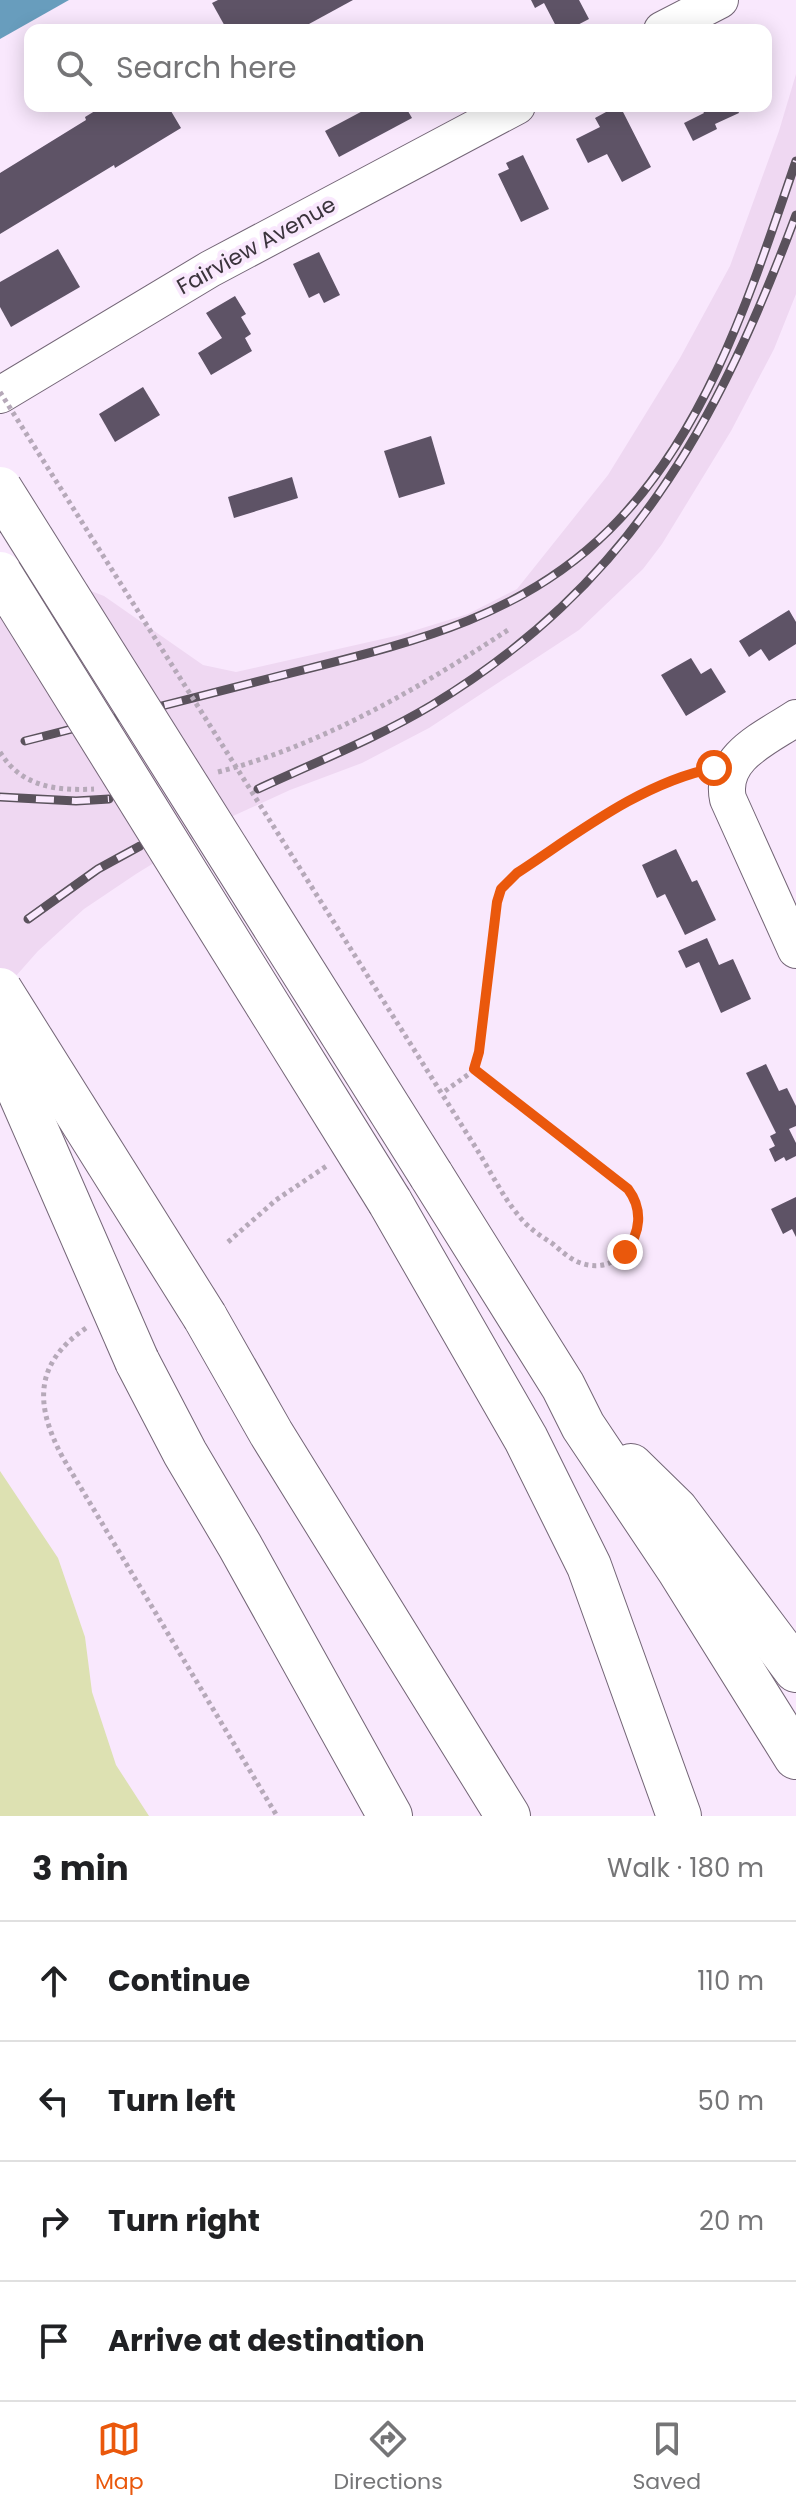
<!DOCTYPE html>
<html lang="en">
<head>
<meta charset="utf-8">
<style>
	:root { --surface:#fff; --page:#f2f2f2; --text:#202124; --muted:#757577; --line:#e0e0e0; --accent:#ea580c }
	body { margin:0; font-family:Poppins,sans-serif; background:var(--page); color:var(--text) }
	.stop { position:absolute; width:24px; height:24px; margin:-18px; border:6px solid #ea580c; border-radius:50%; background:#fff }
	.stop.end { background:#ea580c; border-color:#fff; box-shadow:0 2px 8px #0008 }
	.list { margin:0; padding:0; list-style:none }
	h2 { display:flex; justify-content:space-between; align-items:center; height:104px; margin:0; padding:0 32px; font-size:34px }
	h2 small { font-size:26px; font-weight:400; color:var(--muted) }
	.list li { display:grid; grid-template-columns:52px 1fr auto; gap:24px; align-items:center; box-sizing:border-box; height:120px; padding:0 32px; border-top:2px solid var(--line) }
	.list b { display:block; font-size:30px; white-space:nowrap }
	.list em { font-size:26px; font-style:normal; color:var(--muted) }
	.icon { flex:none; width:44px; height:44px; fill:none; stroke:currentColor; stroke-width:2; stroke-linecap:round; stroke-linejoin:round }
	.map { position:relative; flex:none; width:796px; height:1816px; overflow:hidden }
	.search { position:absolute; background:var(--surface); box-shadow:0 4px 20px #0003; left:24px; right:24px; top:24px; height:88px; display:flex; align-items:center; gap:20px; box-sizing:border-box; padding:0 28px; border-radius:16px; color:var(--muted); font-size:30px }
	.sheet { height:584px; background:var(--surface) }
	nav { display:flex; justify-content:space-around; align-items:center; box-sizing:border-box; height:112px; border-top:2px solid var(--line); background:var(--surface); font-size:22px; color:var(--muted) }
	nav a { display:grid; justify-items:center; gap:4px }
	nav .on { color:var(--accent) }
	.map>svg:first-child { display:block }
	.built { fill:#efd8f2 }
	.green { fill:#dde1b2 }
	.water { fill:#689dbd }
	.building { fill:#5e5366 }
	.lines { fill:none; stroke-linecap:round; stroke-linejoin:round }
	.minor-casing { stroke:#736576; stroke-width:38 }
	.highway-casing { stroke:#736576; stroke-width:46 }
	.path { stroke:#b6a9b9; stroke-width:5; stroke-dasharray:4 4; stroke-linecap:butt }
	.minor { stroke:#fff; stroke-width:36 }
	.highway { stroke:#fff; stroke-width:44 }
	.rail-casing { stroke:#5a525c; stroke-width:9 }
	.rail { stroke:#f9e8fd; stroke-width:6; stroke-dasharray:18; stroke-linecap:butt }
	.highway-bridge-casing { stroke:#736576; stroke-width:46; stroke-linecap:butt }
	.path-bridge { stroke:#b6a9b9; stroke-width:5; stroke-dasharray:4 4; stroke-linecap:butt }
	.highway-bridge { stroke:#fff; stroke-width:44 }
	.route { stroke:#ea580c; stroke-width:10 }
	.labels { text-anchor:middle; stroke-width:8; stroke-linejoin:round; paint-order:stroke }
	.street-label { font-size:22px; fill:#3b343c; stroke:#f9e8fd }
</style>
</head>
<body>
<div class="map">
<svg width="796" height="1816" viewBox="0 0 796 1816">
	<rect width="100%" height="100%" fill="#f9e8fd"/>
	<path class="built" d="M796,74V294L774,349L731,431L662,544L643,569L579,630L429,728L362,763L290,790L222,821L136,874L84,909L38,951L0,994V585L62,580L104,596L203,665L236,672L400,635L468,614L517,589L608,475L680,358L730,266L779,131Z"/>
	<path class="green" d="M0,1471L58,1558L85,1637L92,1692L116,1765L149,1816H0Z"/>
	<path class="water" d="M0,0H69L0,39Z"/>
	<g class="building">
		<path d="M218,0H353L298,30H227L212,3Z"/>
		<path d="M531,0H579L589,19L568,30H558L544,3L535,8Z"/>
		<path d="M103,106H168L181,128L115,168L114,165L0,234V173L86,120L85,117Z"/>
		<path d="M372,106H405L412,118L339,157L325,131Z"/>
		<path d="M617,106H620L651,167L622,182L607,154L588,163L576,139L600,127L595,118Z"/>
		<path d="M700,106H736L739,113L715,124L717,129L693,141L684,123L704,113Z"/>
		<path d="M523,155L549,209L521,222L498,174L509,169L506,163Z"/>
		<path d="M58,249L80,287L11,327L0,307V282Z"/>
		<path d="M319,252L340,295L324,303L319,293L309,298L293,264Z"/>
		<path d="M235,296L246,314L241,317L251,334L245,338L252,351L211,375L198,353L222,338L206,313Z"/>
		<path d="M143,387L160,415L115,442L99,414Z"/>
		<path d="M431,436L445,484L399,498L384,451Z"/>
		<path d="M292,477L298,498L234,518L228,497Z"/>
		<path d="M789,610L796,622V644L769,661L761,649L749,657L739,641Z"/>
		<path d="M691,658L701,674L711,668L726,692L686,716L661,675Z"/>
		<path d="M676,849L692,882L697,880L716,920L685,935L665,894L657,898L642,865Z"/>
		<path d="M707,938L719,965L733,959L751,999L721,1013L699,962L686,968L678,951Z"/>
		<path d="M766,1064L779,1091L787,1088L796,1106V1126L789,1129L796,1143V1156L786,1161L784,1157L775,1162L769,1149L775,1146L770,1136L776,1133L746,1073Z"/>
		<path d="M796,1197V1237L792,1229L783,1234L771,1209Z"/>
	</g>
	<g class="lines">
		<defs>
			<g id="minor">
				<path d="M662,30L720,0"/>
				<path d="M0,395L210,269L517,106"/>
				<path d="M796,718C766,738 719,757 728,799L796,950"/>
			</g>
			<g id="highway">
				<path d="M431,1175L563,1386L583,1426L680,1571L796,1757"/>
				<path d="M390,1202L526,1439L589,1566L679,1816"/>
				<path d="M205,1317L271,1433L508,1816"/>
				<path d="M137,1361L185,1453L240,1546L390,1816"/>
				<path d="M631,1466L676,1510L796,1670"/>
			</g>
		</defs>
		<use href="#minor" class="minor-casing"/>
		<use href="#highway" class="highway-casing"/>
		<g class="path">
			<path d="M0,752C21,787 57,791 94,789"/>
			<path d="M218,772C323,745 421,687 511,628"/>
			<path d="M474,1069L625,1185C656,1222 624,1281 578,1262C569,1258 561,1251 553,1244C541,1236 528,1228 519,1216C502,1196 490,1170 476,1148"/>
			<path d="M445,1091L469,1074L477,1063L497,902L501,889L517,873L634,798L699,772"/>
			<path d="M228,1242L276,1200L328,1165"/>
			<path d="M86,1328C33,1364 35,1406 63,1458L277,1816"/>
		</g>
		<use href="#minor" class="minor"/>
		<use href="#highway" class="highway"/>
		<defs>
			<g id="rail">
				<path d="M25,741C107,720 189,699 271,678C395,646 514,624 609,530C708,432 752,289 796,161"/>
				<path d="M258,789C316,762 377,738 432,705C630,585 717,425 796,215"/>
				<path d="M0,797L76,801L109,799"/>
				<path d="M28,919L98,869L140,846"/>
			</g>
		</defs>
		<use href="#rail" class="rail-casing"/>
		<use href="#rail" class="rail"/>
		<defs>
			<g id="highway-bridge">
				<path d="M0,489L431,1175"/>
				<path d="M0,574L390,1202"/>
				<path d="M0,990L205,1317"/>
				<path d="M0,1047L137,1361"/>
			</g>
		</defs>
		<use href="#highway-bridge" class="highway-bridge-casing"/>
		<path class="path-bridge" d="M0,392L476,1148"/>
		<use href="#highway-bridge" class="highway-bridge"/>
	</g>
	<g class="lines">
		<path class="route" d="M625,1252C641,1233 643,1209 628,1189L474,1069L479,1052L497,902L501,889L517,873C578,833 641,783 714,768"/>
	</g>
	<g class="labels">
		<g class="street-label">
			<text transform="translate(256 245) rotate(-29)" y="8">Fairview Avenue</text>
		</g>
	</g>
</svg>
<div class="stop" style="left:714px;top:768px"></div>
<div class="stop end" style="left:625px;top:1252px"></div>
<div class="search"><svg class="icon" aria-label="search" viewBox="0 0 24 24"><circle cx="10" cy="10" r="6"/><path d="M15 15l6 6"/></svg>Search here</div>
</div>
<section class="sheet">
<h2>3 min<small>Walk · 180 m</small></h2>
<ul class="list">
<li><svg class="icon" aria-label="ahead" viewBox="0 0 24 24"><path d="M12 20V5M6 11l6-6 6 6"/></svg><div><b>Continue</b></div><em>110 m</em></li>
<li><svg class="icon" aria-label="left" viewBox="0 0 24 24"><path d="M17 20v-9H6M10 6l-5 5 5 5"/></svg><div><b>Turn left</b></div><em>50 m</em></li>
<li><svg class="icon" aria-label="right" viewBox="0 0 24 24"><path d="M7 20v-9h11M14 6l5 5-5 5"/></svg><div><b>Turn right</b></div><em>20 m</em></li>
<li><svg class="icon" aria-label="arrive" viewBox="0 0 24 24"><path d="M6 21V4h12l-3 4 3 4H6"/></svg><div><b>Arrive at destination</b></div></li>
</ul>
</section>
<nav>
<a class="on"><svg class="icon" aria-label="map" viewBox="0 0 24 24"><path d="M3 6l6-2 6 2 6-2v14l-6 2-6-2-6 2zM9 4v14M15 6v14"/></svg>Map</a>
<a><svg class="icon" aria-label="directions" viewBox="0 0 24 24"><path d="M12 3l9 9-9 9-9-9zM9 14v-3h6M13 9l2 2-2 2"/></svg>Directions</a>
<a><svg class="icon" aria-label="saved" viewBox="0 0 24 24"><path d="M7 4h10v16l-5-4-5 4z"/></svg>Saved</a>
</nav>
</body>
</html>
